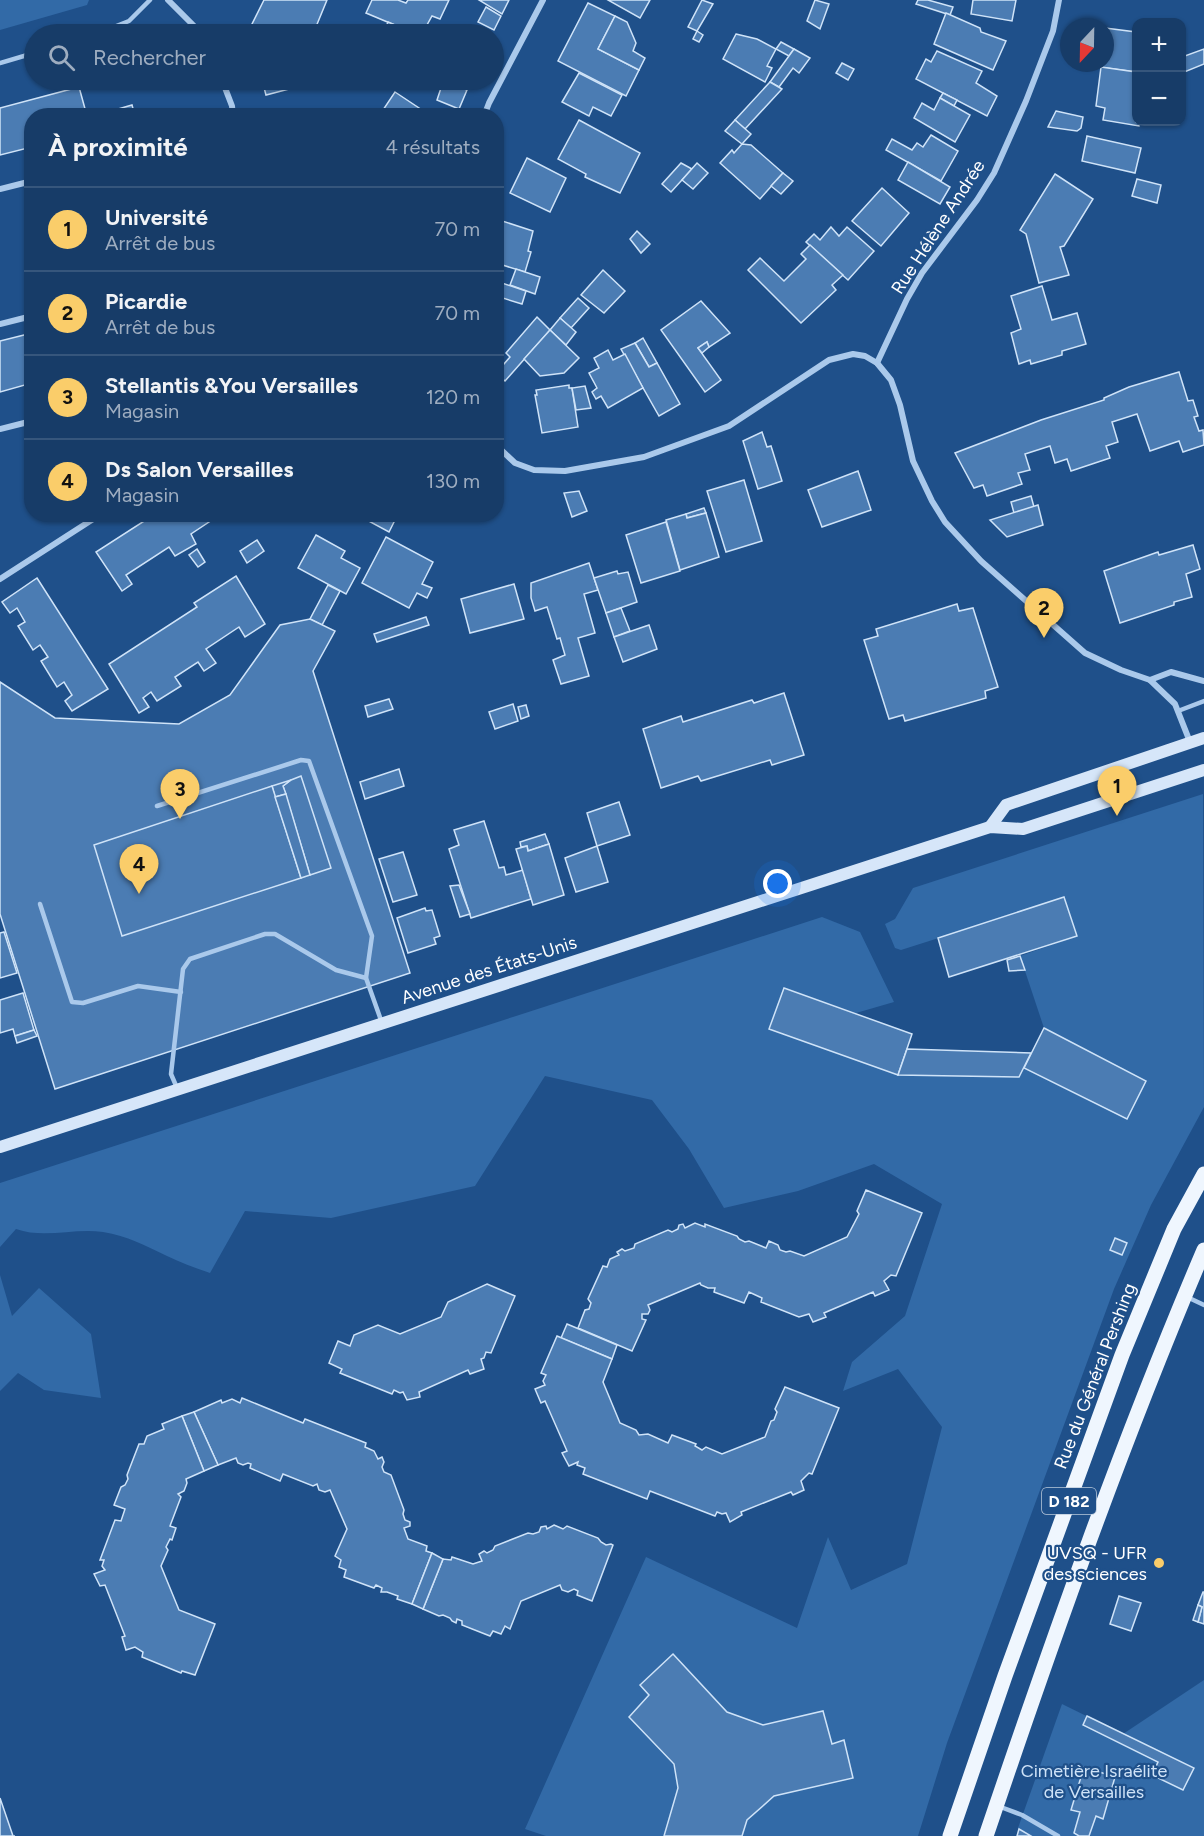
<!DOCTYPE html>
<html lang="fr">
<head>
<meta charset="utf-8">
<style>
	:root { --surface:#173c68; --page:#244771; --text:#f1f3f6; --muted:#9eadc0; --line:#36567c; --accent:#facd6a }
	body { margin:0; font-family:Figtree,sans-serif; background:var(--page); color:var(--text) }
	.controls { position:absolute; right:18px; top:18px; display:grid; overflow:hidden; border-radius:12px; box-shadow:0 2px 4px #0004 }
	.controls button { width:54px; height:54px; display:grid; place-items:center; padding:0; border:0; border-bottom:2px solid var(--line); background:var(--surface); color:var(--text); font:30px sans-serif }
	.compass { position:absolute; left:1060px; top:18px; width:54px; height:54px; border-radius:50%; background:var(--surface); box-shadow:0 2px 4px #0004; rotate:202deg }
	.you { position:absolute; left:778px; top:884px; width:21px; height:21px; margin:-15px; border:4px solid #fff; border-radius:50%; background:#1a73e8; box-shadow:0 0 0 9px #1a73e833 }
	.badge { display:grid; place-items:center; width:39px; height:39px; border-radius:50%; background:var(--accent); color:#111; font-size:20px; font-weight:700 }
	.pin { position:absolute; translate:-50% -50px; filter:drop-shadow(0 2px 3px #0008) }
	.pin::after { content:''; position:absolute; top:32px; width:21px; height:18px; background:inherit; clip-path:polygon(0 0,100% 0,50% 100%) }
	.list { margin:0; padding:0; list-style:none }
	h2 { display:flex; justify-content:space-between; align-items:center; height:78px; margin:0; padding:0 24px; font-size:26px }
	h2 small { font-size:20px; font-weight:400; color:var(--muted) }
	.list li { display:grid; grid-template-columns:39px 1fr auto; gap:18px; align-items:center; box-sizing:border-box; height:84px; padding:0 24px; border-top:2px solid var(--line) }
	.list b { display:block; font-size:22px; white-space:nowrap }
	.list p { margin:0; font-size:20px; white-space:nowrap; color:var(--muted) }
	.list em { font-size:20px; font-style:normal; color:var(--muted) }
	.icon { flex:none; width:33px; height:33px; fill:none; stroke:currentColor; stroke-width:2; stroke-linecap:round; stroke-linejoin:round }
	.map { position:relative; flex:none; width:1204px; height:1836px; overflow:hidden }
	.search { position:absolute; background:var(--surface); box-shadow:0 2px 4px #0004; left:24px; top:24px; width:480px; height:66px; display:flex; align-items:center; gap:15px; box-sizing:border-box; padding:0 21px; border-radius:33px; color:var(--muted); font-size:22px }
	.panel { position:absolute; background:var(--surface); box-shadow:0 2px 4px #0004; left:24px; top:108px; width:480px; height:414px; border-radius:24px }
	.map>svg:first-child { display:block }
	.green { fill:#326aa7 }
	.building { fill:#4b7cb3; stroke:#cfe3f8; stroke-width:1.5 }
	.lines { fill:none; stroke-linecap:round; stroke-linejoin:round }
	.service { stroke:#aac9eb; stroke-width:4.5 }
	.minor { stroke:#aac9eb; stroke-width:6 }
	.secondary { stroke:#d6e6f9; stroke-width:12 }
	.primary { stroke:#eff6fe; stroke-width:15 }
	.poi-dot { fill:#facd6a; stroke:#1f508a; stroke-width:2 }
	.labels { text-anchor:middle; stroke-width:4.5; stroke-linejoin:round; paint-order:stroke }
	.shield { fill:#1f508a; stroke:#bccadc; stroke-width:1.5 }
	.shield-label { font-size:16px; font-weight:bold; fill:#fff }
	.street-label { font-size:18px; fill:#fff; stroke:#1f508a }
	.poi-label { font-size:18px; fill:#fff; stroke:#1f508a; text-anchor:end }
	.park-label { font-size:18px; fill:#cfe3f8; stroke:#1f508a }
</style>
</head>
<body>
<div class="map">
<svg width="1204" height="1836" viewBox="0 0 1204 1836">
	<rect width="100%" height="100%" fill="#1f508a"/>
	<g class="green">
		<path d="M0,0H89L87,5L0,30Z"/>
		<path d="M1203,794L1204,1107L1151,1205L1114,1289L947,1743L918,1836H742L747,1820L832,1744L763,1725L727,1712L673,1654L640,1684L649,1695L629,1716L674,1764L678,1788L664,1836H546L525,1829L646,1557L797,1628L828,1537L851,1590L907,1564L942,1427L898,1369L843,1391L852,1362L905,1316L942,1204L874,1164L798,1191L724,1208L689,1149L652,1100L545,1076L475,1186L331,1218L245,1211L210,1273C196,1268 181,1263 167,1256C144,1245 128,1236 103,1232C73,1228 44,1239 16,1229L0,1247V1183L822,917L860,932L894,1002L856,1013L784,988L769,1029L898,1075L1019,1077L1024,1068L1127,1119L1146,1081L1044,1028L1020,956L1077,936L1064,898L901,950L895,948L885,924L895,919L913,888Z"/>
		<path d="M0,1275L12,1316L39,1288L91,1334L101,1398L44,1390L18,1373L0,1391Z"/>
		<path d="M1204,1680V1836H1031L1018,1828L1062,1704L1123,1734Z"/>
	</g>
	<g class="building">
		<path d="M264,0H327L313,34H249L248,32Z"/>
		<path d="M372,0H398L406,3L408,0H449L440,19L432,16L427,25L438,31L442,25L460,34H416L366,13Z"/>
		<path d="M479,0H509L502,14Z"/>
		<path d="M608,0H650L640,18Z"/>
		<path d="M702,0L713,4L697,31L688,27Z"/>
		<path d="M815,0L829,4L820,29L807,21Z"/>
		<path d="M918,0H928L953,7L950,15L916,4Z"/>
		<path d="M973,0H1016L1012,21L971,14Z"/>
		<path d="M588,3L615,16L598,49L639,70L626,96L558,61Z"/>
		<path d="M486,7L501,16L494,30L478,22Z"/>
		<path d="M946,13L980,28L981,32L1006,41L993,70L934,44Z"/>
		<path d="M615,16L627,22L636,43L633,51L645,58L639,70L598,49Z"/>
		<path d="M388,22L416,34H383Z"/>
		<path d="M1105,28L1136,32V72L1099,67V63H1105Z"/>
		<path d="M697,31L703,35L699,42L693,39Z"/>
		<path d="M736,34L757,39L776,49L767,66L772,68L765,82L723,59Z"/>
		<path d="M781,42L794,49L789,56L776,49Z"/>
		<path d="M794,49L810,58L799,73L793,68L779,87L770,82Z"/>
		<path d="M1204,49V64L1182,73V57Z"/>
		<path d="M937,51L982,71L976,83L997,96L987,116L916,79L926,59L931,62Z"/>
		<path d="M842,63L854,69L848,80L836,73Z"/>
		<path d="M1101,67L1136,72V122H1140L1139,126L1103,120L1105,108L1096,106Z"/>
		<path d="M579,73L622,95L611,116L593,107L589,116L562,102Z"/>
		<path d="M262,80H291L293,88L266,95Z"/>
		<path d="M390,80H415L411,89Z"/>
		<path d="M443,82L467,90L459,109L437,100Z"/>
		<path d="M770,82L782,89L745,129L735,120Z"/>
		<path d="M79,87L87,116H32V147L0,155V108Z"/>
		<path d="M395,92L425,112L423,116H386L381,113Z"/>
		<path d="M943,93L957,100L954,106L940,98Z"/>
		<path d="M940,98L970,115L955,142L914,118L922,103L934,110Z"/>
		<path d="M132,105L135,116H94Z"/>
		<path d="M1056,111L1083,117L1081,128L1077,131L1048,127Z"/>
		<path d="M579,120L640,153L620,193L585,177L586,174L558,159Z"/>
		<path d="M735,120L751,134L742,144L725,131Z"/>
		<path d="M931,135L958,151L941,181L886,150L892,139L912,150L917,143L923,147Z"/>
		<path d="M1087,136L1141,148L1135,173L1082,161Z"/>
		<path d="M742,144L751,145L783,173L760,199L720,163L732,150L734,153Z"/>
		<path d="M527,158L566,178L550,212L510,193Z"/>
		<path d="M908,162L950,187L940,204L898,180Z"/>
		<path d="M681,163L692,169L671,192L662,184Z"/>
		<path d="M697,163L708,173L693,189L682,180Z"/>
		<path d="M783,173L793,181L781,194L771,186Z"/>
		<path d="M1055,174L1093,199L1064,246L1060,247L1069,275L1039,283L1026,234L1020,230Z"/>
		<path d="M1137,179L1161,185L1157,203L1132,196Z"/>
		<path d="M882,188L909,213L881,246L852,221Z"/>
		<path d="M496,219L533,231L528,251L531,252L525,272L496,263Z"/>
		<path d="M831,227L839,236L847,227L874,251L848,280L806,242L814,234L820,240Z"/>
		<path d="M637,231L650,244L641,253L630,239Z"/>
		<path d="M810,245L843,275L832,285L836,290L801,323L748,270L760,258L784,281L806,259L801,254Z"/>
		<path d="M516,269L540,277L535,294L510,285Z"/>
		<path d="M603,270L625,291L604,313L581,295Z"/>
		<path d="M496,281L526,291L522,304L496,296Z"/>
		<path d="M1042,286L1052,320L1077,313L1086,344L1062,351V355L1031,364L1030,360L1019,364L1011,333L1021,329L1011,296Z"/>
		<path d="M578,298L589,308L571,328L560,318Z"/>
		<path d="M701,301L730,333L709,347L707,342L698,348L721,380L705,392L661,330Z"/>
		<path d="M537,317L550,330L505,381L496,373L510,357L506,353Z"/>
		<path d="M560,318L576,332L566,345L550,330Z"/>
		<path d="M550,330L579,358L564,373L540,376L524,359Z"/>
		<path d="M32,333V383L0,392V341Z"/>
		<path d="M643,338L657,363L649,367L635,343Z"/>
		<path d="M707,342L709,347L702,353L698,348Z"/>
		<path d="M635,343L649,367L657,363L680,404L659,416L621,349Z"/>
		<path d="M608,350L613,360L625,354L643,388L608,408L601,396L596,399L592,392L597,388L589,373L599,368L594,358Z"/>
		<path d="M1179,372L1188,401L1193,400L1198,416L1194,417L1199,431L1203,430L1204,445L1183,452L1179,441L1150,451L1137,414L1112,422L1118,442L1106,446L1110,458L1071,471L1067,459L1055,463L1050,446L1025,454L1030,470L1018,473L1022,484L987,496L983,485L974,488L955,453L1041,420L1104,400V398L1129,387Z"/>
		<path d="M569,385V388H572L578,427L542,433L535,395H537L536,390Z"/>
		<path d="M585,386L591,408L576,410L572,388Z"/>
		<path d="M762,432L767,447L771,446L782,481L758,489L743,441Z"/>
		<path d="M858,471L871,510L822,527L808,490Z"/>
		<path d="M744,480L762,541L726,552L707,491Z"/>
		<path d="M579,491L587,511L572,517L564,493Z"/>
		<path d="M1031,496L1034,507L1014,513L1011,502Z"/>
		<path d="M1038,505L1043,525L1007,537L990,520Z"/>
		<path d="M704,508L706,513L687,518L686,514Z"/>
		<path d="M706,513L719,557L680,570L666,520L686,514L687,518Z"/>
		<path d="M155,514H221L191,534L196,544L175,556L169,547L126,575L132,584L122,591L96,552Z"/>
		<path d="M365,514H398L389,532L363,518Z"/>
		<path d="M666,522L680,571L641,583L626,535Z"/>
		<path d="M316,535L345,551L341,558L360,568L346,594L298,568Z"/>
		<path d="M386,537L433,562L422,584L432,588L427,598L417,593L409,608L362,583Z"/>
		<path d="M257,540L264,551L247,563L240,551Z"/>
		<path d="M1193,545L1200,569L1186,574L1192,597L1174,602V605L1120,623L1104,571L1158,552L1159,555Z"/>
		<path d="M197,549L205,562L198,567L189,555Z"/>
		<path d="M589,563L598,590L584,594L595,633L578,638L589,676L561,684L553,660L565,655L560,638L557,639L547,607L535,611L531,598V583Z"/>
		<path d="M617,571L618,574L628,572L637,602L606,613L594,578Z"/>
		<path d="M236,576L265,624L245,637L239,627L206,649L216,663L204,671L198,662L175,677L181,686L157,701L151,692L143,698L149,707L139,713L109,664L197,607L194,603Z"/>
		<path d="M37,578L108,689L72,711L65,701L72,695L64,682L57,687L41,661L48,657L40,645L33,650L18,626L25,622L17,608L10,613L2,602Z"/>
		<path d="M514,584L524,619L470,633L461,599Z"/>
		<path d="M328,585L340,591L322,625L310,619Z"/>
		<path d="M957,604L959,611L973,608L998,687L985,691L986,698L905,721L903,715L889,719L864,640L878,636L876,629Z"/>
		<path d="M621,608L630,631L614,637L606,613Z"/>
		<path d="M426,617L429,625L377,642L374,634Z"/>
		<path d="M310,619L335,631L313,671L410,973L55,1089L0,914V682L55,718L179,724L230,695L280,625Z"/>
		<path d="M649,625L657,649L623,662L614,637Z"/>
		<path d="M784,693L804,755L772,765L770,760L701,781L698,776L661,788L643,729L681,716L683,722L752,700L754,703Z"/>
		<path d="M389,699L393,709L368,717L365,706Z"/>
		<path d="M513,704L518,721L495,729L489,712Z"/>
		<path d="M526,705L529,716L521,719L518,707Z"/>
		<path d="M399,769L404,786L365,799L360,782Z"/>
		<path d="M301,776L331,868L310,875L283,786L291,780Z"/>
		<path d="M291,780L283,786L286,794L275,797L272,786Z"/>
		<path d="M272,786L301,878L122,936L94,845Z"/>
		<path d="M286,794L310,875L301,878L275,797Z"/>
		<path d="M619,802L630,835L597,846L587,813Z"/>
		<path d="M484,821L499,868L504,867L506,875L523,870L531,899L471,918L449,849L459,845L454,830Z"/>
		<path d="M545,834L549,844L528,851L527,846L521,847L520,842Z"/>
		<path d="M549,844L564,895L533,905L516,849L527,846L528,851Z"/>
		<path d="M597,846L608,882L576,892L565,858Z"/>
		<path d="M403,852L417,895L393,902L379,859Z"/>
		<path d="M459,885L470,914L460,917L450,886Z"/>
		<path d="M1064,897L1077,936L949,977L938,938Z"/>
		<path d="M425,908L426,911L432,910L440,936L434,938L436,944L408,953L397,918Z"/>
		<path d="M4,932L17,973L0,978V933Z"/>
		<path d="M1020,956L1025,970L1009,971L1007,960Z"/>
		<path d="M784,988L912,1034L898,1075L769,1029Z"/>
		<path d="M23,993L34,1030L15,1036L13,1029L0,1033V1000Z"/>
		<path d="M1044,1028L1146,1081L1127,1119L1024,1068Z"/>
		<path d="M34,1030L37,1036L17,1043L15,1036Z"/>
		<path d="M907,1049L1031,1053L1019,1077L898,1075Z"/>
		<path d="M866,1190L922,1213L896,1276L891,1275L884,1281L889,1290L875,1296L873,1292L824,1313L826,1317L813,1322L809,1314L799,1317L761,1302L762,1298L749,1292L744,1303L714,1292L715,1288H708L701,1285L700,1283L648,1305L650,1310L648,1314H642V1319L646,1320L632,1351L578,1328L585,1310L589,1309L591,1303L588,1299L603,1266L607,1267L610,1259L619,1255L617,1252L622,1249L625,1251L634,1248L635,1244L668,1230L672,1232L678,1229L679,1225L683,1224L685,1228L695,1223L705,1227V1224L737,1236L739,1239L745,1242L749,1241L766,1248L769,1241L778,1245L780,1250L786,1252L790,1251L804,1256L847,1237L859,1214L857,1211Z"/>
		<path d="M1115,1238L1127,1243L1122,1255L1110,1250Z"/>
		<path d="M487,1284L515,1296L491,1353L486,1352L484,1358L481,1359L484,1369L470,1374L468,1370L419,1392L420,1397L407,1400L403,1392L400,1393L394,1390L392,1394L340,1373L342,1369L329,1363L338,1341L350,1346L354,1335L378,1325L400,1334L441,1317L448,1302Z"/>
		<path d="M567,1324L617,1345L612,1359L561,1338Z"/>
		<path d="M557,1336L612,1359L603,1382L620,1423L636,1430L639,1435L648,1434L668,1443L672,1435L696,1444L695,1446L702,1450L706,1447L722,1454L765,1437L771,1421L774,1420L777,1412L775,1409L785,1387L839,1408L812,1474L809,1473L801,1481L804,1490L793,1495L791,1492L741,1512L742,1515L730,1522L726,1513L722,1514L717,1512L715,1516L650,1491L647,1499L583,1474L585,1468L577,1465L578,1462L569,1466L562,1453L567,1451L545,1401L541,1403L535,1389L545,1385L543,1381L546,1375L541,1373Z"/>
		<path d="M242,1398L303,1423L305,1419L366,1443L365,1447L374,1451L378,1459L382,1457L384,1462L382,1467L384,1472L391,1475L404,1510L403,1514L405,1520L410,1522V1526L404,1528L408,1539L427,1546L426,1551L432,1553L412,1604L397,1599L398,1596L387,1592H381L382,1588L376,1585L374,1588L344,1577L346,1570L339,1567L341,1560L335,1556L347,1529L330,1490L325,1492L319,1490L317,1484L313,1486L283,1474L280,1481L250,1468L251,1464L248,1463L243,1465L238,1463L236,1458L218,1465L194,1412L221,1400L222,1403L232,1399L240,1403Z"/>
		<path d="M194,1412L218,1465L204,1471L182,1416Z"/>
		<path d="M182,1416L204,1471L186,1479L187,1483L184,1491L178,1494L181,1497L170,1526L176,1528L172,1540L170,1539L166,1547L168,1550L161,1566L179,1610L215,1624L195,1675L182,1671L181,1673L142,1657L143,1652L135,1647L126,1650L122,1637L125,1636L105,1585L100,1586L94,1574L105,1570L102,1566L104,1560H100L115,1520L121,1521L125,1509L114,1505L121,1487L125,1485L128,1479L127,1475L139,1444H144L147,1436L164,1429L162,1424Z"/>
		<path d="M554,1525L563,1529L567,1526L598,1538L601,1542L606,1545L611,1544L613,1545L592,1601L577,1595L578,1591L574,1589L568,1592L562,1590L560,1585L521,1601L510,1629L505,1626L501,1634L493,1631L490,1636L462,1625V1621L457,1619L456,1623L452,1621L450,1618L443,1615L439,1616L423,1609L443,1559L451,1560L452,1557L473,1564L482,1561L479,1554L484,1551L487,1553L493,1550L495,1546L528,1533L533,1534L539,1532L541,1527L546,1526L547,1529Z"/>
		<path d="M432,1553L443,1559L423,1609L412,1604Z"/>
		<path d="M1203,1592H1204V1624L1198,1622L1202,1607L1198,1605Z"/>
		<path d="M1119,1596L1141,1603L1131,1631L1110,1624Z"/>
		<path d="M1198,1605L1202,1607L1198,1622L1193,1620Z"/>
		<path d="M673,1654L727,1712L763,1725L823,1711L832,1744L844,1740L853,1778L774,1796L747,1820L742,1836H664L678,1788L674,1764L629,1717L649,1695L640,1685Z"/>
		<path d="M1087,1716L1194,1768L1183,1790L1152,1775L1158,1762L1083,1725Z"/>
		<path d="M1084,1767L1115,1777L1103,1819L1096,1816L1089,1836H1079L1074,1833L1080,1812L1071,1810Z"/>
		<path d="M0,1798L13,1836H15H0Z"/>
		<path d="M1019,1829L1031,1836H1017Z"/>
	</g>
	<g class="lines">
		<g class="service">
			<path d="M96,34L129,21L150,0"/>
			<path d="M0,63L34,53"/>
			<path d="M1178,711L1204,701"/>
			<path d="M157,806L301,760L309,761L372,936L366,978L382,1023"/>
			<path d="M40,904L72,1002L83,1003L138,986L181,992"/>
			<path d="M177,1088L171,1074L183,969L190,959L265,934H275L336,970L366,978"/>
			<path d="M1187,1297L1204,1305"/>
			<path d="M998,1806L1022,1815L1058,1836"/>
		</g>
		<g class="minor">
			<path d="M168,0L202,34"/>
			<path d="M222,80L232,106L233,116"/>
			<path d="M484,116L489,103L543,0"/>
			<path d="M0,189L32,181"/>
			<path d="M0,324L32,316"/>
			<path d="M877,363L907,299L922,273L977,200L994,173L1026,101L1053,31L1059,0"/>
			<path d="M0,429L32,421"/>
			<path d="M496,445L515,463L534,470L565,471L644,457L729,426L829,360L853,354L865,356L877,363L891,380L900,405L913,461L932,501L945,522L981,561L1085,653L1121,670L1150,680L1175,704L1190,742"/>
			<path d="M0,579L101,514"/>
			<path d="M1150,680L1171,672L1204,681"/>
		</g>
		<g class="secondary">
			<path d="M990,827L1006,805L1204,738"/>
			<path d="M0,1147L990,827L1023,829L1204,770"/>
		</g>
		<g class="primary">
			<path d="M950,1836L1005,1676L1122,1355L1174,1229L1204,1174"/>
			<path d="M986,1836C1053,1638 1122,1442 1204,1250"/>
		</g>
	</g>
	<circle class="poi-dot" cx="1159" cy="1563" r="6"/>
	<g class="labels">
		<rect class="shield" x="1042" y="1488" width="54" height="26" rx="4.5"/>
		<g class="shield-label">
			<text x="1069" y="1507">D 182</text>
		</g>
		<g class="street-label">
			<text transform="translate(938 227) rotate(-57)" y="6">Rue Hélène Andrée</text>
			<text transform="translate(489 970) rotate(-18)" y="6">Avenue des États-Unis</text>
			<text transform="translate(1095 1376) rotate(-69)" y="6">Rue du Général Pershing</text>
		</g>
		<g class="poi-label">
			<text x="1147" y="1559">UVSQ - UFR<tspan x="1147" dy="21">des sciences</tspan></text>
		</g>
		<g class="park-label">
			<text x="1094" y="1777">Cimetière Israélite<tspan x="1094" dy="21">de Versailles</tspan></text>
		</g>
	</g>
</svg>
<div class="controls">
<button>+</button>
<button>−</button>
</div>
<svg class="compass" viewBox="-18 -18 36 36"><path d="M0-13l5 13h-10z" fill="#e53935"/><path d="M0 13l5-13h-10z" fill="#9eadc0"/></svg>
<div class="you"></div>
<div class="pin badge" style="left:1117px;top:816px">1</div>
<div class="pin badge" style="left:1044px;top:638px">2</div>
<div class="pin badge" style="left:180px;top:819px">3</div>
<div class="pin badge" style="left:139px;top:894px">4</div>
<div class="search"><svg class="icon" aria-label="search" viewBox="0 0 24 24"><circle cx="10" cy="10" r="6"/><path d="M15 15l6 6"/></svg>Rechercher</div>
<section class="panel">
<h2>À proximité<small>4 résultats</small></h2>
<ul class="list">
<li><span class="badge">1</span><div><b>Université</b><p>Arrêt de bus</p></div><em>70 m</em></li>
<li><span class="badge">2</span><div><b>Picardie</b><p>Arrêt de bus</p></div><em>70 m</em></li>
<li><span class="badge">3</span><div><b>Stellantis &amp;You Versailles</b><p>Magasin</p></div><em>120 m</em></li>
<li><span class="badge">4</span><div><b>Ds Salon Versailles</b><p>Magasin</p></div><em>130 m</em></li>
</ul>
</section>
</div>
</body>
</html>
